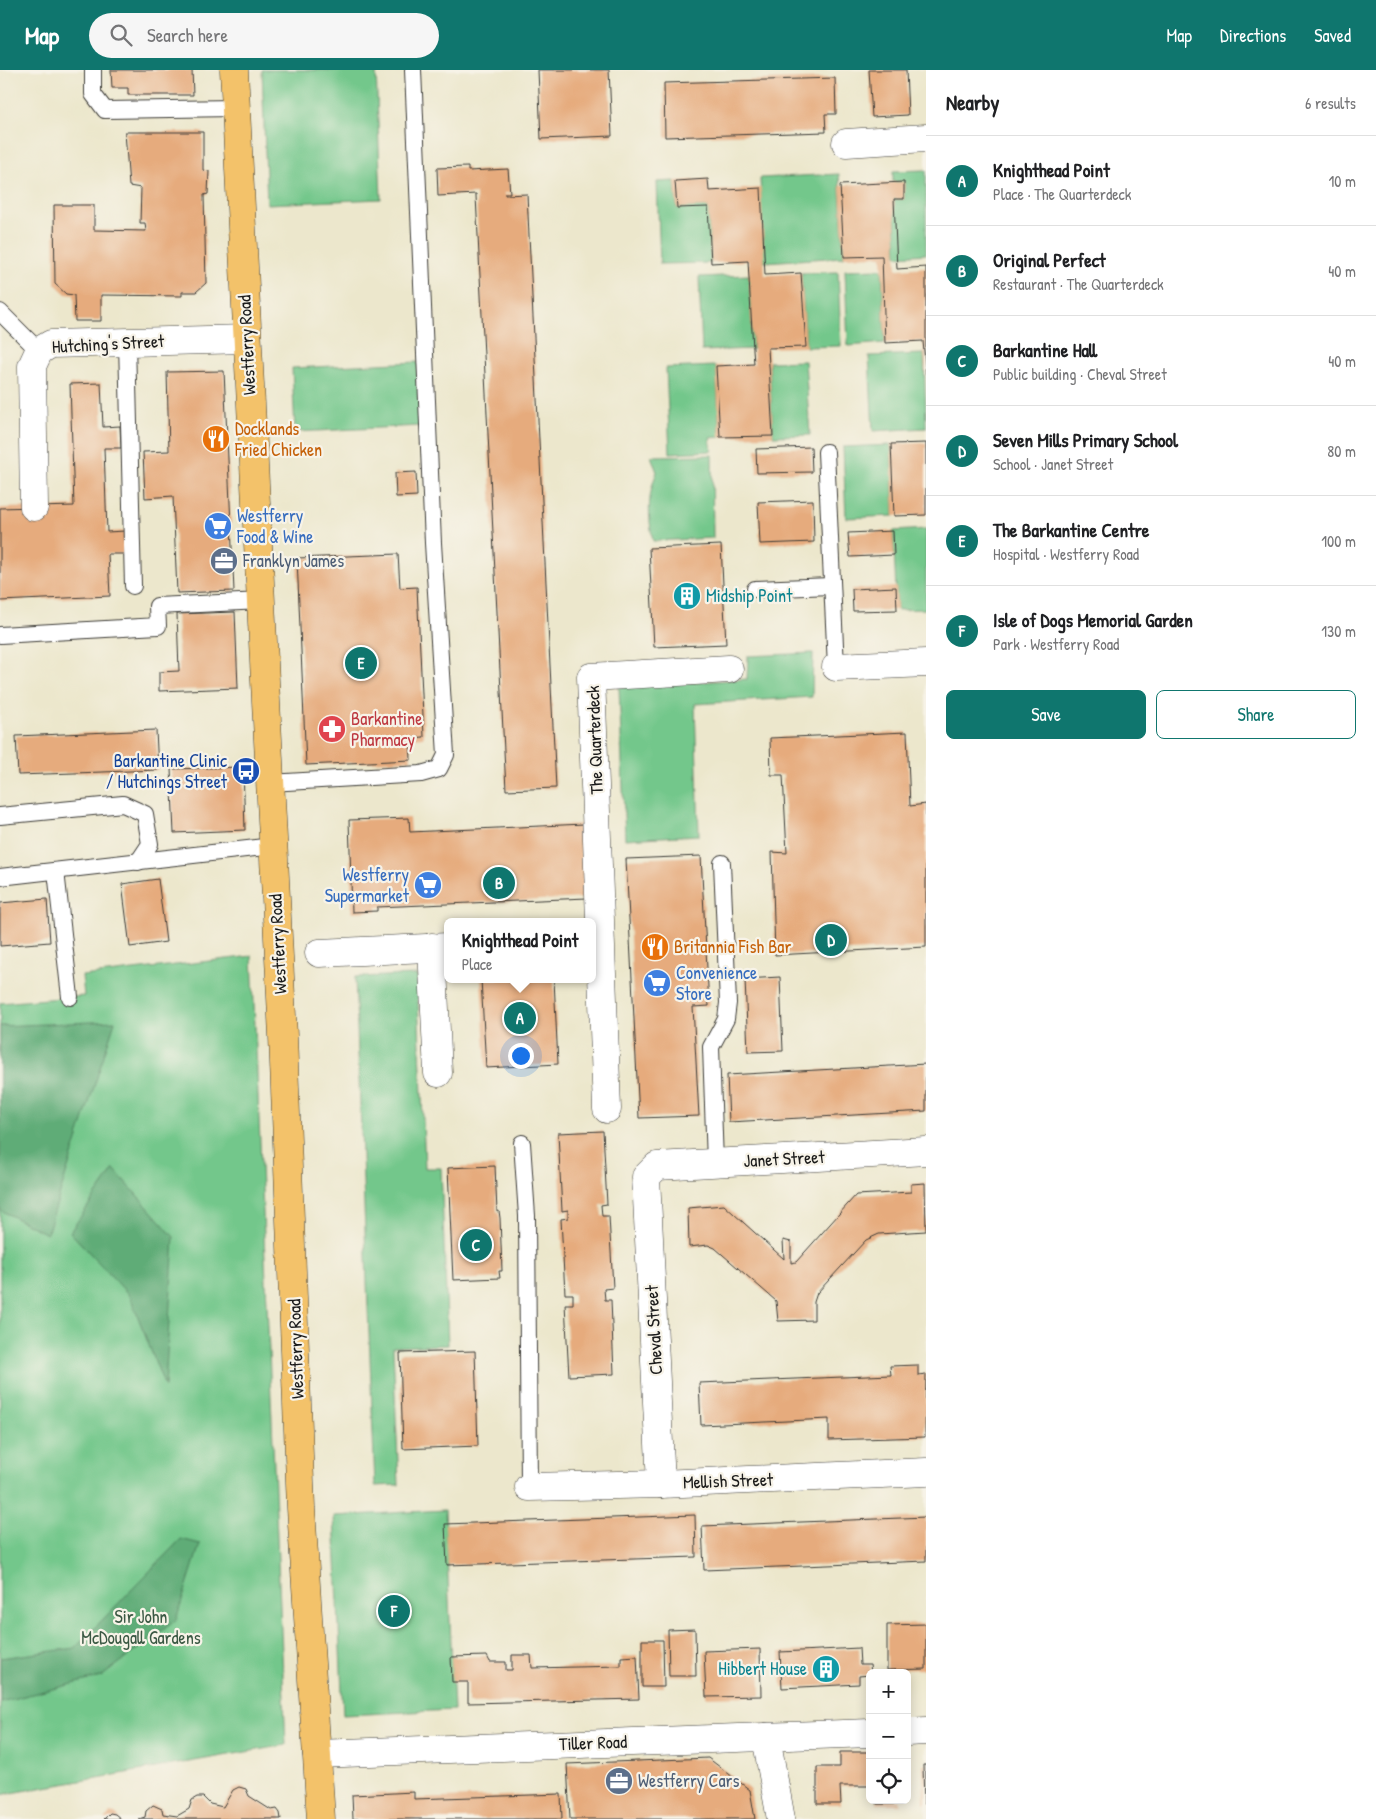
<!DOCTYPE html>
<html lang="en">
<head>
<meta charset="utf-8">
<style>
	:root { --surface:#fff; --page:#f6f6f6; --text:#202124; --muted:#757577; --line:#e0e0e0; --accent:#0f766e }
	body { margin:0; font-family:"Patrick Hand",sans-serif; background:var(--page); color:var(--text) }
	.controls { position:absolute; right:15px; bottom:15px; display:grid; overflow:hidden; border-radius:8px; box-shadow:0 2px 12px #0003 }
	.controls button { width:45px; height:45px; display:grid; place-items:center; padding:0; border:0; border-bottom:1px solid var(--line); background:var(--surface); color:var(--text); font:25px sans-serif }
	.you { position:absolute; left:520px; top:985px; width:18px; height:18px; margin:-12px; border:4px solid #fff; border-radius:50%; background:#1a73e8; box-shadow:0 0 0 8px #1a73e833 }
	.badge { display:grid; place-items:center; width:32px; height:32px; border-radius:50%; background:var(--accent); color:#fff; font-size:16px; font-weight:700 }
	.pin { position:absolute; translate:-50% -50%; border:2px solid #fff; box-shadow:0 1px 5px #0006 }
	.popup { position:absolute; left:444px; top:848px; width:152px; height:65px; box-sizing:border-box; display:grid; place-content:center; border-radius:8px; background:var(--surface); filter:drop-shadow(0 1px 4px #0005); font-size:16px; white-space:nowrap; color:var(--muted) }
	.popup b { font-size:19px; color:var(--text) }
	.popup::after { content:''; position:absolute; left:50%; top:100%; margin-left:-10px; border:10px solid transparent; border-top-color:var(--surface) }
	.list { margin:0; padding:0; list-style:none }
	h2 { display:flex; justify-content:space-between; align-items:center; height:65px; margin:0; padding:0 20px; font-size:21px }
	h2 small { font-size:16px; font-weight:400; color:var(--muted) }
	.list li { display:grid; grid-template-columns:32px 1fr auto; gap:15px; align-items:center; box-sizing:border-box; height:90px; padding:0 20px; border-top:1px solid var(--line) }
	.list b { display:block; font-size:19px; white-space:nowrap }
	.list p { margin:0; font-size:16px; white-space:nowrap; color:var(--muted) }
	.list em { font-size:16px; font-style:normal; color:var(--muted) }
	.actions { display:flex; gap:10px; padding:15px 20px }
	.actions a { flex:1; padding:11px 0; border:1px solid var(--accent); border-radius:8px; text-align:center; font-size:18px; color:var(--accent) }
	.actions .main { background:var(--accent); color:#fff }
	.icon { flex:none; width:28px; height:28px; fill:none; stroke:currentColor; stroke-width:2; stroke-linecap:round; stroke-linejoin:round }
	.map { position:relative; flex:none; width:926px; height:1749px; overflow:hidden }
	header { display:flex; align-items:center; gap:30px; box-sizing:border-box; height:70px; padding:0 25px; background:var(--accent); color:#fff }
	header strong { font-size:24px }
	nav { display:flex; gap:28px; margin-inline-start:auto; font-size:18px }
	.search { width:350px; height:45px; background:var(--page); display:flex; align-items:center; gap:12px; box-sizing:border-box; padding:0 18px; border-radius:28px; color:var(--muted); font-size:19px }
	main { display:flex }
	aside { flex:1; background:var(--surface) }
	.map>svg:first-child { display:block }
	.green { fill:#73c78b; stroke:#487254 }
	.forest { fill:#5eac77; stroke:#3d644a }
	.building { fill:#e6ab7d }
	.lines { fill:none; stroke-linecap:round; stroke-linejoin:round }
	.lane-casing { stroke:#3b3a36; stroke-width:18 }
	.street-casing { stroke:#3b3a36; stroke-width:29 }
	.primary-casing { stroke:#3b3a36; stroke-width:29 }
	.lane { stroke:#fff; stroke-width:16 }
	.street { stroke:#fff; stroke-width:28 }
	.primary { stroke:#f3c26a; stroke-width:28 }
	.labels { text-anchor:middle; stroke-width:4.5; stroke-linejoin:round; paint-order:stroke }
	.street-label { font-size:18px; fill:#1c1c1c; stroke:#f7f3e8 }
	.food-label { font-size:18px; fill:#c56008; stroke:#f7f3e8; text-anchor:start }
	.shop-label { font-size:18px; fill:#366cbe; stroke:#f7f3e8; text-anchor:start }
	.service-label { font-size:18px; fill:#4e5e75; stroke:#f7f3e8; text-anchor:start }
	.culture-label { font-size:18px; fill:#0d838f; stroke:#f7f3e8; text-anchor:start }
	.health-label { font-size:18px; fill:#be3a42; stroke:#f7f3e8; text-anchor:start }
	.transit-label { font-size:18px; fill:#164399; stroke:#f7f3e8; text-anchor:end }
	.park-label { font-size:18px; fill:#3a5843; stroke:#f7f3e8 }
</style>
</head>
<body>
<header>
<strong>Map</strong>
<div class="search"><svg class="icon" aria-label="search" viewBox="0 0 24 24"><circle cx="10" cy="10" r="6"/><path d="M15 15l6 6"/></svg>Search here</div>
<nav><a>Map</a><a>Directions</a><a>Saved</a></nav>
</header>
<main>
<div class="map">
<svg width="926" height="1749" viewBox="0 0 926 1749">
	<rect width="100%" height="100%" fill="#f7f3e8"/>
	<filter id="ink" filterUnits="userSpaceOnUse"><feTurbulence type="fractalNoise" baseFrequency=".02" numOctaves="2"/><feDisplacementMap in="SourceGraphic" scale="10" xChannelSelector="R" yChannelSelector="G"/><feConvolveMatrix kernelMatrix="1 2 1 2 8 2 1 2 1" color-interpolation-filters="sRGB"/></filter>
	<filter id="wash" filterUnits="userSpaceOnUse"><feTurbulence type="fractalNoise" baseFrequency=".0096" numOctaves="4" result="noise"/><feDisplacementMap in="SourceGraphic" scale="20" xChannelSelector="R" yChannelSelector="G"/><feGaussianBlur stdDeviation="1.12" result="paint"/><feColorMatrix in="noise" values="0 0 0 0 0 0 0 0 0 0 0 0 0 0 0 0 0 1.4 0 .05"/><feComposite in="paint" operator="in"/></filter>
	<g filter="url(#wash)">
		<rect width="100%" height="100%" fill="#ece7cc"/>
		<g class="green">
			<path d="M262,0H376L381,129L267,134Z"/>
			<path d="M926,100V184L897,186L894,129H904V112H893V101Z"/>
			<path d="M839,104L844,187L764,192L760,108Z"/>
			<path d="M675,111L677,138L708,137L711,193L660,194L657,112Z"/>
			<path d="M882,199L885,273L848,276L845,200Z"/>
			<path d="M838,202L841,276L806,277L801,203Z"/>
			<path d="M749,205L753,279L702,281L699,207Z"/>
			<path d="M924,284L926,358L873,361L869,286Z"/>
			<path d="M805,291L810,365L773,366L769,292Z"/>
			<path d="M418,292L421,356L295,362L292,298Z"/>
			<path d="M716,296L720,367L710,368L712,381L670,383L666,298Z"/>
			<path d="M891,375L894,446L846,448L843,377Z"/>
			<path d="M712,385L713,468L653,471C648,446 647,426 657,402L651,386Z"/>
			<path d="M926,459V539L897,540L893,461Z"/>
			<path d="M813,583L812,627L695,634L699,765L625,769L619,617L747,609L748,586Z"/>
			<path d="M252,886L286,1675L0,1725V933L84,926L82,906Z"/>
			<path d="M417,905L425,1098H441L448,1275L393,1277L399,1415L375,1416L355,907Z"/>
			<path d="M445,1440L454,1640L343,1645L334,1446Z"/>
		</g>
		<g class="forest">
			<path d="M115,951L47,1164L0,1140V956Z"/>
			<path d="M114,1099L174,1167L165,1317L130,1226L70,1162Z"/>
			<path d="M181,1469L200,1474L176,1550L101,1607L0,1632V1588L75,1578Z"/>
		</g>
		<g id="blocks">
			<g class="building">
				<path d="M111,0H192L193,25H128V18H112Z"/>
				<path d="M538,0H609L612,66L541,69Z"/>
				<path d="M869,0H906L908,45L872,47Z"/>
				<path d="M835,8L836,44H825L826,62L665,67L664,13Z"/>
				<path d="M125,62H203V100L209,101L208,124L204,125L206,213L196,222H182V226L101,225V251H75L74,225L66,224L55,214L54,135H94V160L146,161L145,153H140L141,118L129,116Z"/>
				<path d="M468,97V101L508,99L510,123H505V125L527,124L556,718L506,720L476,126V124L438,126L437,98Z"/>
				<path d="M708,109L709,121L761,118L765,205L801,203L806,277L768,278L773,366L720,367L716,296L754,294L753,279L748,191L711,193L708,137L677,138L675,111Z"/>
				<path d="M904,112V129H894L897,199L926,197V304L923,271L885,273L882,186L844,187L840,115Z"/>
				<path d="M224,301L234,521L177,523L173,426L145,428L143,382L169,381L167,302Z"/>
				<path d="M101,313L103,357L120,356L121,378H104L107,462L125,461V484H108L110,526L0,531V438L74,436L70,314Z"/>
				<path d="M926,373V445L894,446L891,374Z"/>
				<path d="M811,377L812,402L757,403L756,379Z"/>
				<path d="M416,402L417,426L396,427L395,403Z"/>
				<path d="M813,430L814,472L760,474L758,432Z"/>
				<path d="M893,461L894,485L850,487L848,463Z"/>
				<path d="M721,475L726,574L654,577L649,478Z"/>
				<path d="M398,484L400,518L417,517L424,667L410,668L411,690L306,695L297,488Z"/>
				<path d="M896,517L897,540L853,541L852,519Z"/>
				<path d="M235,542L238,618L159,621V602L179,601L177,544Z"/>
				<path d="M156,660L158,700L18,705L16,666Z"/>
				<path d="M907,662L910,736L926,734V877L775,885L772,782L787,783L783,705H771L770,668Z"/>
				<path d="M243,697L245,760L174,763L171,699Z"/>
				<path d="M409,748L410,762L584,754L587,828L377,837V841L352,842L349,750Z"/>
				<path d="M701,786L709,936L693,937L699,1046L639,1048L626,789Z"/>
				<path d="M158,809L166,872L130,877L122,814Z"/>
				<path d="M47,829L50,872L0,876V833Z"/>
				<path d="M780,907L783,981L748,982L745,909Z"/>
				<path d="M481,909H554L558,994L486,998Z"/>
				<path d="M926,994V1041L729,1052L727,1005Z"/>
				<path d="M603,1061L607,1134L601,1135L602,1146H609L613,1218L604,1219L605,1230H611L614,1304L569,1306L565,1234H573V1224H565L561,1149L568,1148V1140L562,1141L558,1063Z"/>
				<path d="M495,1096L497,1142L499,1141L500,1148L502,1201H499L500,1208L453,1210L448,1098Z"/>
				<path d="M925,1113L926,1161L879,1164L866,1170L817,1223L814,1232V1250L778,1251L776,1231L715,1178L708,1175L689,1177L688,1138L724,1135L784,1189L783,1170L791,1172V1193L796,1192L856,1125L911,1122V1114Z"/>
				<path d="M475,1281L478,1376L403,1379L400,1283Z"/>
				<path d="M918,1295V1305L926,1304L925,1367L829,1370V1349L701,1355L699,1313L891,1305L890,1296Z"/>
				<path d="M695,1445L696,1487L447,1495L445,1454Z"/>
				<path d="M926,1447V1491L704,1500L702,1456Z"/>
				<path d="M926,1554V1599L887,1600V1555Z"/>
				<path d="M695,1559L696,1606H669L668,1560Z"/>
				<path d="M642,1570H663L664,1617H642Z"/>
				<path d="M859,1578L860,1595H870L871,1603L870,1605L859,1606V1614L782,1618L780,1582Z"/>
				<path d="M760,1579L761,1626L706,1627L704,1581Z"/>
				<path d="M512,1585H531L532,1598L621,1596V1587L637,1586L639,1629L468,1633V1612H452L451,1587L487,1586L490,1592H506V1600H512Z"/>
				<path d="M840,1682H870V1716H840L841,1734H817V1697H840Z"/>
				<path d="M708,1688L750,1720L755,1749H570L567,1694Z"/>
				<path d="M923,1695H926V1733L924,1734Z"/>
				<path d="M239,1717L246,1719L249,1726L271,1740L277,1739L280,1743L281,1749H139L145,1747L146,1741L153,1735L162,1739L163,1744L177,1746L189,1739L192,1730L197,1727H203L210,1734L223,1737L233,1720Z"/>
				<path d="M414,1722V1729L561,1724L562,1749H353L352,1725Z"/>
				<rect x="877" y="1730" width="24" height="4"/>
				<path d="M110,1743L115,1744L121,1749H104Z"/>
			</g>
		</g>
	</g>
	<g filter="url(#ink)">
		<use href="#blocks" fill-opacity="0" stroke="#3b3a36" stroke-width="1"/>
		<g class="lines">
			<defs>
				<g id="lane">
					<path d="M93,0V24L105,40L235,38"/>
					<path d="M0,242L39,281"/>
					<path d="M127,272L133,516"/>
					<path d="M826,382L836,597"/>
					<path d="M755,519L831,516"/>
					<path d="M0,565L158,556L157,536L262,531"/>
					<path d="M270,713L421,704L439,699L446,685L433,473L413,0"/>
					<path d="M0,746L123,734L145,744L150,774L138,792"/>
					<path d="M56,801L70,927"/>
					<path d="M0,807L273,776"/>
					<path d="M522,1073L527,1146L529,1417"/>
					<path d="M715,1093L711,977L726,949L728,933L722,793"/>
				</g>
				<g id="street">
					<path d="M846,73L926,68"/>
					<path d="M34,437L32,296L39,281L51,274L247,269"/>
					<path d="M836,597L926,593"/>
					<path d="M432,877L438,1003"/>
					<path d="M319,883L448,877"/>
					<path d="M607,1039L591,607L729,599"/>
					<path d="M661,1414L646,1107L657,1096L926,1081"/>
					<path d="M529,1417L661,1414L926,1402"/>
					<path d="M907,1662L926,1661"/>
					<path d="M766,1667L781,1749"/>
					<path d="M317,1684L870,1663"/>
				</g>
				<path id="primary" d="M234,0L283,966L301,1438L321,1749"/>
			</defs>
			<use href="#lane" class="lane-casing"/>
			<use href="#street" class="street-casing"/>
			<use href="#primary" class="primary-casing"/>
			<use href="#lane" class="lane"/>
			<use href="#street" class="street"/>
			<use href="#primary" class="primary"/>
		</g>
	</g>
	<defs>
		<symbol id="restaurant-disc" viewBox="-11 -11 22 22"><circle r="9.5" fill="#e8710a" stroke="#f7f3e8"/><path d="M-5-6h1v4h1v-4h1v4h1v-4h1v5L-1.5 .5V6h-2V.5L-5-1ZM5-6V6H3V1.5H1.5Q1.5-4 5-6Z" fill="#fff"/></symbol>
		<symbol id="supermarket-disc" viewBox="-11 -11 22 22"><circle r="9.5" fill="#3f7fe0" stroke="#f7f3e8"/><path d="M-6-5.5h2.5l.6 2H6L4.5 2H-2.5L-4.4-4H-6ZM-1.5 3.2a1.3 1.3 0 1 0 .1 0ZM3 3.2a1.3 1.3 0 1 0 .1 0Z" fill="#fff"/></symbol>
		<symbol id="office-disc" viewBox="-11 -11 22 22"><circle r="9.5" fill="#5c6f8a" stroke="#f7f3e8"/><path d="M-6-3h4V-5.5h4V-3h4V5H-6ZM-1-4.5V-3h2v-1.5ZM-6 0V1H6V0Z" fill="#fff"/></symbol>
		<symbol id="building-disc" viewBox="-11 -11 22 22"><circle r="9.5" fill="#0f9aa8" stroke="#f7f3e8"/><path d="M-4-6H4V6H1V3H-1V6H-4ZM-2.5-4.3h1.7v1.8h-1.7ZM.8-4.3h1.7v1.8H.8ZM-2.5-1h1.7V.8h-1.7ZM.8-1h1.7V.8H.8Z" fill="#fff"/></symbol>
		<symbol id="pharmacy-disc" viewBox="-11 -11 22 22"><circle r="9.5" fill="#e0444e" stroke="#f7f3e8"/><path d="M-2-6h4v4h4v4h-4v4h-4v-4h-4v-4h4Z" fill="#fff"/></symbol>
		<symbol id="bus-disc" viewBox="-11 -11 22 22"><circle r="9.5" fill="#1a4fb4" stroke="#f7f3e8"/><path d="M-5-6H5V4H4V6H2V4H-2V6H-4V4H-5ZM-3.5-4V0h7V-4ZM-3.5 1.2v1.5H-2V1.2ZM2 1.2v1.5H3.5V1.2Z" fill="#fff"/></symbol>
	</defs>
	<g fill-rule="evenodd">
		<use href="#restaurant-disc" x="200" y="353" width="32" height="32"/>
		<use href="#supermarket-disc" x="202" y="440" width="32" height="32"/>
		<use href="#office-disc" x="208" y="475" width="32" height="32"/>
		<use href="#building-disc" x="671" y="510" width="32" height="32"/>
		<use href="#pharmacy-disc" x="316" y="643" width="32" height="32"/>
		<use href="#bus-disc" x="230" y="685" width="32" height="32"/>
		<use href="#supermarket-disc" x="412" y="799" width="32" height="32"/>
		<use href="#restaurant-disc" x="639" y="861" width="32" height="32"/>
		<use href="#supermarket-disc" x="641" y="897" width="32" height="32"/>
		<use href="#building-disc" x="810" y="1583" width="32" height="32"/>
		<use href="#office-disc" x="603" y="1695" width="32" height="32"/>
	</g>
	<g class="labels">
		<g class="street-label">
			<text transform="translate(108 274) rotate(-3)" y="6">Hutching's Street</text>
			<text transform="translate(247 275) rotate(-93)" y="6">Westferry Road</text>
			<text transform="translate(595 670) rotate(-92)" y="6">The Quarterdeck</text>
			<text transform="translate(278 874) rotate(-93)" y="6">Westferry Road</text>
			<text transform="translate(784 1089) rotate(-3)" y="6">Janet Street</text>
			<text transform="translate(654 1260) rotate(-93)" y="6">Cheval Street</text>
			<text transform="translate(296 1279) rotate(-92)" y="6">Westferry Road</text>
			<text transform="translate(728 1411) rotate(-2)" y="6">Mellish Street</text>
			<text transform="translate(593 1673) rotate(-2)" y="6">Tiller Road</text>
		</g>
		<g class="food-label">
			<text x="235" y="365">Docklands<tspan x="235" dy="21">Fried Chicken</tspan></text>
			<text x="674" y="883">Britannia Fish Bar</text>
		</g>
		<g class="shop-label">
			<text x="237" y="452">Westferry<tspan x="237" dy="21">Food &amp; Wine</tspan></text>
			<text x="409" y="811" text-anchor="end">Westferry<tspan x="409" dy="21">Supermarket</tspan></text>
			<text x="676" y="909">Convenience<tspan x="676" dy="21">Store</tspan></text>
		</g>
		<g class="service-label">
			<text x="243" y="497">Franklyn James</text>
			<text x="638" y="1717">Westferry Cars</text>
		</g>
		<g class="culture-label">
			<text x="706" y="532">Midship Point</text>
			<text x="807" y="1605" text-anchor="end">Hibbert House</text>
		</g>
		<g class="health-label">
			<text x="351" y="655">Barkantine<tspan x="351" dy="21">Pharmacy</tspan></text>
		</g>
		<g class="transit-label">
			<text x="227" y="697">Barkantine Clinic<tspan x="227" dy="21">/ Hutchings Street</tspan></text>
		</g>
		<g class="park-label">
			<text x="141" y="1553">Sir John<tspan x="141" dy="21">McDougall Gardens</tspan></text>
		</g>
	</g>
</svg>
<div class="controls">
<button>+</button>
<button>−</button>
<button><svg class="icon" aria-label="locate" viewBox="0 0 24 24"><circle cx="12" cy="12" r="6"/><path d="M12 2v4M12 18v4M2 12h4M18 12h4"/></svg></button>
</div>
<div class="you"></div>
<div class="pin badge" style="left:520px;top:948px">A</div>
<div class="popup"><b>Knighthead Point</b>Place</div>
<div class="pin badge" style="left:499px;top:813px">B</div>
<div class="pin badge" style="left:476px;top:1175px">C</div>
<div class="pin badge" style="left:831px;top:870px">D</div>
<div class="pin badge" style="left:361px;top:593px">E</div>
<div class="pin badge" style="left:394px;top:1541px">F</div>
</div>
<aside>
<h2>Nearby<small>6 results</small></h2>
<ul class="list">
<li><span class="badge">A</span><div><b>Knighthead Point</b><p>Place · The Quarterdeck</p></div><em>10 m</em></li>
<li><span class="badge">B</span><div><b>Original Perfect</b><p>Restaurant · The Quarterdeck</p></div><em>40 m</em></li>
<li><span class="badge">C</span><div><b>Barkantine Hall</b><p>Public building · Cheval Street</p></div><em>40 m</em></li>
<li><span class="badge">D</span><div><b>Seven Mills Primary School</b><p>School · Janet Street</p></div><em>80 m</em></li>
<li><span class="badge">E</span><div><b>The Barkantine Centre</b><p>Hospital · Westferry Road</p></div><em>100 m</em></li>
<li><span class="badge">F</span><div><b>Isle of Dogs Memorial Garden</b><p>Park · Westferry Road</p></div><em>130 m</em></li>
</ul>
<div class="actions"><a class="main">Save</a><a>Share</a></div>
</aside>
</main>
</body>
</html>
